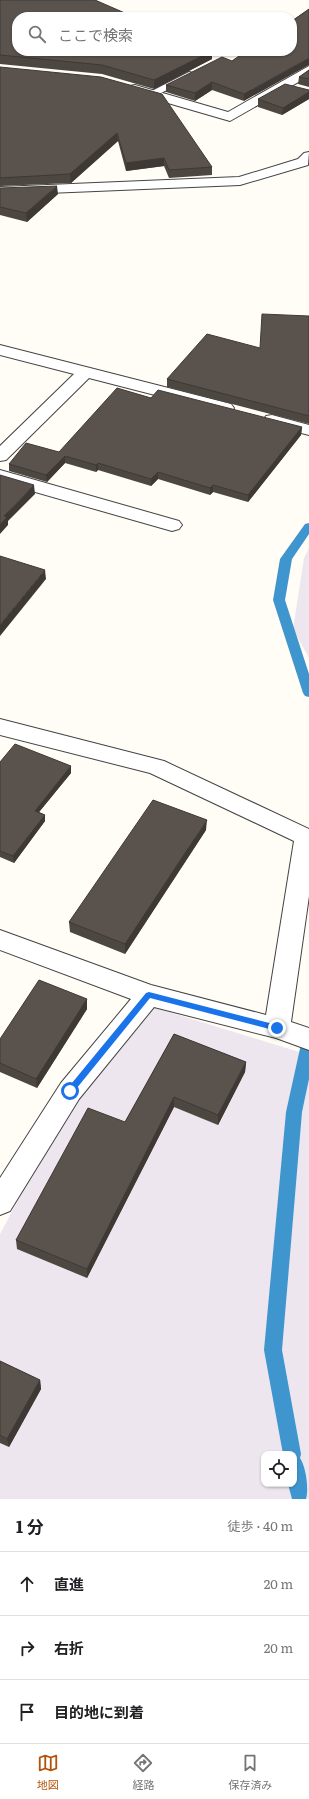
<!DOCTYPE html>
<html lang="ja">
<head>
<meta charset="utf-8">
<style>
	:root { --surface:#fff; --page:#f2f2f2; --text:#202124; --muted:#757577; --line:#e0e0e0; --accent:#b45309 }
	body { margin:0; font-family:Literata,"Noto Sans JP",serif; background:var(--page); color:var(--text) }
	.controls { position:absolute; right:12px; bottom:12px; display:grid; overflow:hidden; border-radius:8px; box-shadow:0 1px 3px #0004 }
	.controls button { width:36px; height:36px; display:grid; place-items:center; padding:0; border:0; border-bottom:1px solid var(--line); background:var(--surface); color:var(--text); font:20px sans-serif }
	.stop { position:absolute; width:12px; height:12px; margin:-9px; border:3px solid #1a73e8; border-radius:50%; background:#fff }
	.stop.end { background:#1a73e8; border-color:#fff; box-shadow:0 1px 4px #0008 }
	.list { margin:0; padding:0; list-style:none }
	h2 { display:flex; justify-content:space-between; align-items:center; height:52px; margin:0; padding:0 16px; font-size:17px }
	h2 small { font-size:13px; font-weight:400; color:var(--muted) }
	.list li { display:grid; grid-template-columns:26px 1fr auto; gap:12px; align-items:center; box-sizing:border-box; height:64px; padding:0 16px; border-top:1px solid var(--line) }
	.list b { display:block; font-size:15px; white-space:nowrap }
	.list em { font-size:13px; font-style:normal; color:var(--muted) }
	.icon { flex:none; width:22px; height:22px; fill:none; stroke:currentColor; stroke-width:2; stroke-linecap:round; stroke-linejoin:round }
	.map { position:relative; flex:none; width:309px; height:1499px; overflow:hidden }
	.search { position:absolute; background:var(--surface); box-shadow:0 1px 3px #0004; left:12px; right:12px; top:12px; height:44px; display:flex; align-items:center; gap:10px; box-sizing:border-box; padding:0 14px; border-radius:16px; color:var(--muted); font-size:15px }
	.sheet { height:244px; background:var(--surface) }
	nav { display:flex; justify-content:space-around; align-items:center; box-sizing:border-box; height:56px; border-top:1px solid var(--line); background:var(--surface); font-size:11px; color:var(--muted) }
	nav a { display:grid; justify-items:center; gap:2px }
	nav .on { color:var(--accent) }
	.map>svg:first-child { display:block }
	.industrial { fill:#eee6ef; fill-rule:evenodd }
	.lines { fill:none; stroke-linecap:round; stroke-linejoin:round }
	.stream { fill:#3f96cf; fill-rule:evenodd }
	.service-casing { stroke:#444; stroke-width:2 }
	.minor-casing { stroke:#444; stroke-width:2 }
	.service { fill:#fff; fill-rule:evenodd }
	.minor { fill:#fff; fill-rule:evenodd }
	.wall { fill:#4d4742 }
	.shaded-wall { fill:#3f3936 }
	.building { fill:#5a524d; stroke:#3f3936 }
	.route { fill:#1a73e8 }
</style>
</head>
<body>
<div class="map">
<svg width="309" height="1499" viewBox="0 0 309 1499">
	<rect width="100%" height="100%" fill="#fffdf5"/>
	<g class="industrial">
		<path d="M309,548V658L293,629L304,558Z"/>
		<path d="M143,1004L309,1055V1499H0V1234L58,1125ZM264,1454H294V1484H264Z"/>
	</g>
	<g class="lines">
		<g class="stream">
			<path d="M309,523V534L292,559L285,600L309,674V697L305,696L303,693L273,600L280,559L305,524Z"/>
			<path d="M309,1038V1079L302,1112L282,1350L301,1454L300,1458C306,1467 309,1489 306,1499H292L288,1484H294V1454H283L264,1350L286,1112L301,1044L304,1040Z"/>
		</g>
		<defs>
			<path id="service" d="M189,72L193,73L194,75L193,77L155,96H147L146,94Z"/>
			<g id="minor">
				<path d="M309,66V76L230,121L130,92L128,89L130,86L135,85L228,112Z"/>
				<path d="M309,152L308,165L240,185L0,195V187L239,177L298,159L304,153Z"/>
				<path d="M0,345L231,404L234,408L231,412L225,413L89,378L6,460L0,461V446L74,374L0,355Z"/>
				<path d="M272,415L309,425V435L266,424L263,420L266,416Z"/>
				<path d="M0,470L179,521L182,525L179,529L172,531L0,482Z"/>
				<path d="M0,719L164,761L309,829V896L291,1022L309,1028V1050L276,1038L154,1007L79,1099L10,1211L0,1215V1178L61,1083L131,999L0,950V930L151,985L266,1015L294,841L150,773L0,735Z"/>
			</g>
		</defs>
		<use href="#service" class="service-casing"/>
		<use href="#minor" class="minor-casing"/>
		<use href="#service" class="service"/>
		<use href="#minor" class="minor"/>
	</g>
	<g class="wall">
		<path d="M0,0L212,51V59L154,89L102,74L0,64Z"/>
		<path d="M309,9L244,101L212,90L195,101L166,92V85L232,61Z"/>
		<path d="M0,67L212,167V175L169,178L164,166L126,171L118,141L71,183L0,186Z"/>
		<path d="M309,70V87L298,84L299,77Z"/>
		<path d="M309,90V99L282,115L258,107V99Z"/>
		<path d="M0,188L58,194L27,222L0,215Z"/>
		<path d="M309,316V424L167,387V379L260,348Z"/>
		<path d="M151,398L302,427L301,435L248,502L213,492L210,495L158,479L151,486L98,470L96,472L65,463L47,482L9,471V464L59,452Z"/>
		<path d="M0,762L71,766V773L39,812L45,815V821L14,863L0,857Z"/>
		<path d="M206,830L125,954L70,932L69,922Z"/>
		<path d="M87,999V1009L37,1088L0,1072V1039Z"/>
		<path d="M174,1034L246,1062L245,1072L218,1125L174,1107L87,1278L17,1249L16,1240L125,1122Z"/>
		<path d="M0,1361L40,1380L41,1389L9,1447L0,1443Z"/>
	</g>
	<g class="shaded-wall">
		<path d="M212,51V59L154,89V80Z"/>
		<path d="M309,58V65L244,101V94Z"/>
		<path d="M212,82V90L195,101V93Z"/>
		<path d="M309,92V99L282,115L283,108Z"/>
		<path d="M117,133L118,141L71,183L70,174Z"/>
		<path d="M164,158V166L126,171V163Z"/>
		<path d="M57,186L58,194L27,222L26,213Z"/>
		<path d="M302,427L301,435L248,502V495Z"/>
		<path d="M65,456V463L47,482L46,475Z"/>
		<path d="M98,463V470L96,472V465Z"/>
		<path d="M158,472V479L151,486V479Z"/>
		<path d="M34,485L35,494L8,521V525L0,534V524L4,516Z"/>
		<path d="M213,485V492L210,495V488Z"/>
		<path d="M45,570L46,579L0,636V625Z"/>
		<path d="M71,766V773L35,817V811Z"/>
		<path d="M45,815V821L14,863L13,856Z"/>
		<path d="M207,820L206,830L125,954V944Z"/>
		<path d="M87,999V1009L37,1088L36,1079Z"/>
		<path d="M246,1062L245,1072L218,1125V1115Z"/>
		<path d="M174,1097V1107L87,1278V1269Z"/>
		<path d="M40,1380L41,1389L9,1447L7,1439Z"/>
	</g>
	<g class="building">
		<path d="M0,0H95L134,17H17V51H212L154,80L102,65L0,55Z"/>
		<path d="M309,9V58L244,94L212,82L195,93L166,85L222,57L232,61L246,51H292V21Z"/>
		<path d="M0,67L101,77L162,94L212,167L169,170L164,158L126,163L117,133L70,174L0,178Z"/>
		<path d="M309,70V79L299,77Z"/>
		<path d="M285,84L309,90V92L283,108L258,99Z"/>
		<path d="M57,186L26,213L0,207V188Z"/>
		<path d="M262,314L309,316V416L167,379L207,334L260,348Z"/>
		<path d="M117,388L151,398L158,390L302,427L248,495L213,485L210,488L158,472L151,479L98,463L96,465L65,456L46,475L9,464L26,443L59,452Z"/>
		<path d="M0,475L34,485L4,516L7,517L0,525Z"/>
		<path d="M0,556L45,570L0,625Z"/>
		<path d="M15,744L71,766L35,811L45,815L13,856L0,851V762Z"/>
		<path d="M153,800L207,820L125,944L69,922Z"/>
		<path d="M39,980L87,999L36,1079L0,1063V1039Z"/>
		<path d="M174,1034L246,1062L218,1115L174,1097L87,1269L16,1240L88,1108L125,1122Z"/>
		<path d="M0,1361L40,1380L7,1439L0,1435Z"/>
	</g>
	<path class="route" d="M149,992L277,1025L280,1028L277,1031L150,998L72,1094H67V1089L146,993Z"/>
</svg>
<div class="controls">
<button><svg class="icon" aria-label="locate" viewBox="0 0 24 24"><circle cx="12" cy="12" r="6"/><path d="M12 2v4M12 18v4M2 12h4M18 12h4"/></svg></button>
</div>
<div class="stop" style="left:70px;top:1091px"></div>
<div class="stop end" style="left:277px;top:1028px"></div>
<div class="search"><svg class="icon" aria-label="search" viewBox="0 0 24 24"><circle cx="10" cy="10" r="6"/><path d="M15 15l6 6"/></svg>ここで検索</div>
</div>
<section class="sheet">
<h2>1 分<small>徒歩 · 40 m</small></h2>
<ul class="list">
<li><svg class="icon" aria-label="ahead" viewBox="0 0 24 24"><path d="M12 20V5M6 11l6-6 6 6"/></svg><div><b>直進</b></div><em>20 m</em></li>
<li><svg class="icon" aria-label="right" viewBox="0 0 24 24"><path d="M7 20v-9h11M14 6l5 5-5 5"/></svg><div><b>右折</b></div><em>20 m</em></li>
<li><svg class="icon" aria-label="arrive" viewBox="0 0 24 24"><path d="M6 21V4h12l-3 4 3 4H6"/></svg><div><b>目的地に到着</b></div></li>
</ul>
</section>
<nav>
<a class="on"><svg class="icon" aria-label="map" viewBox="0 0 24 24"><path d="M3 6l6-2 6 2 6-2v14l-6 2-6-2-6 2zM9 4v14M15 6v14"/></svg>地図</a>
<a><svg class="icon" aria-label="directions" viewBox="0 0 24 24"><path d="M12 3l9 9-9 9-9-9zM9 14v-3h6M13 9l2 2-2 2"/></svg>経路</a>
<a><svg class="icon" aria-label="saved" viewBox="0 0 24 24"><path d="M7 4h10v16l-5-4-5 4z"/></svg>保存済み</a>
</nav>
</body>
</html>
